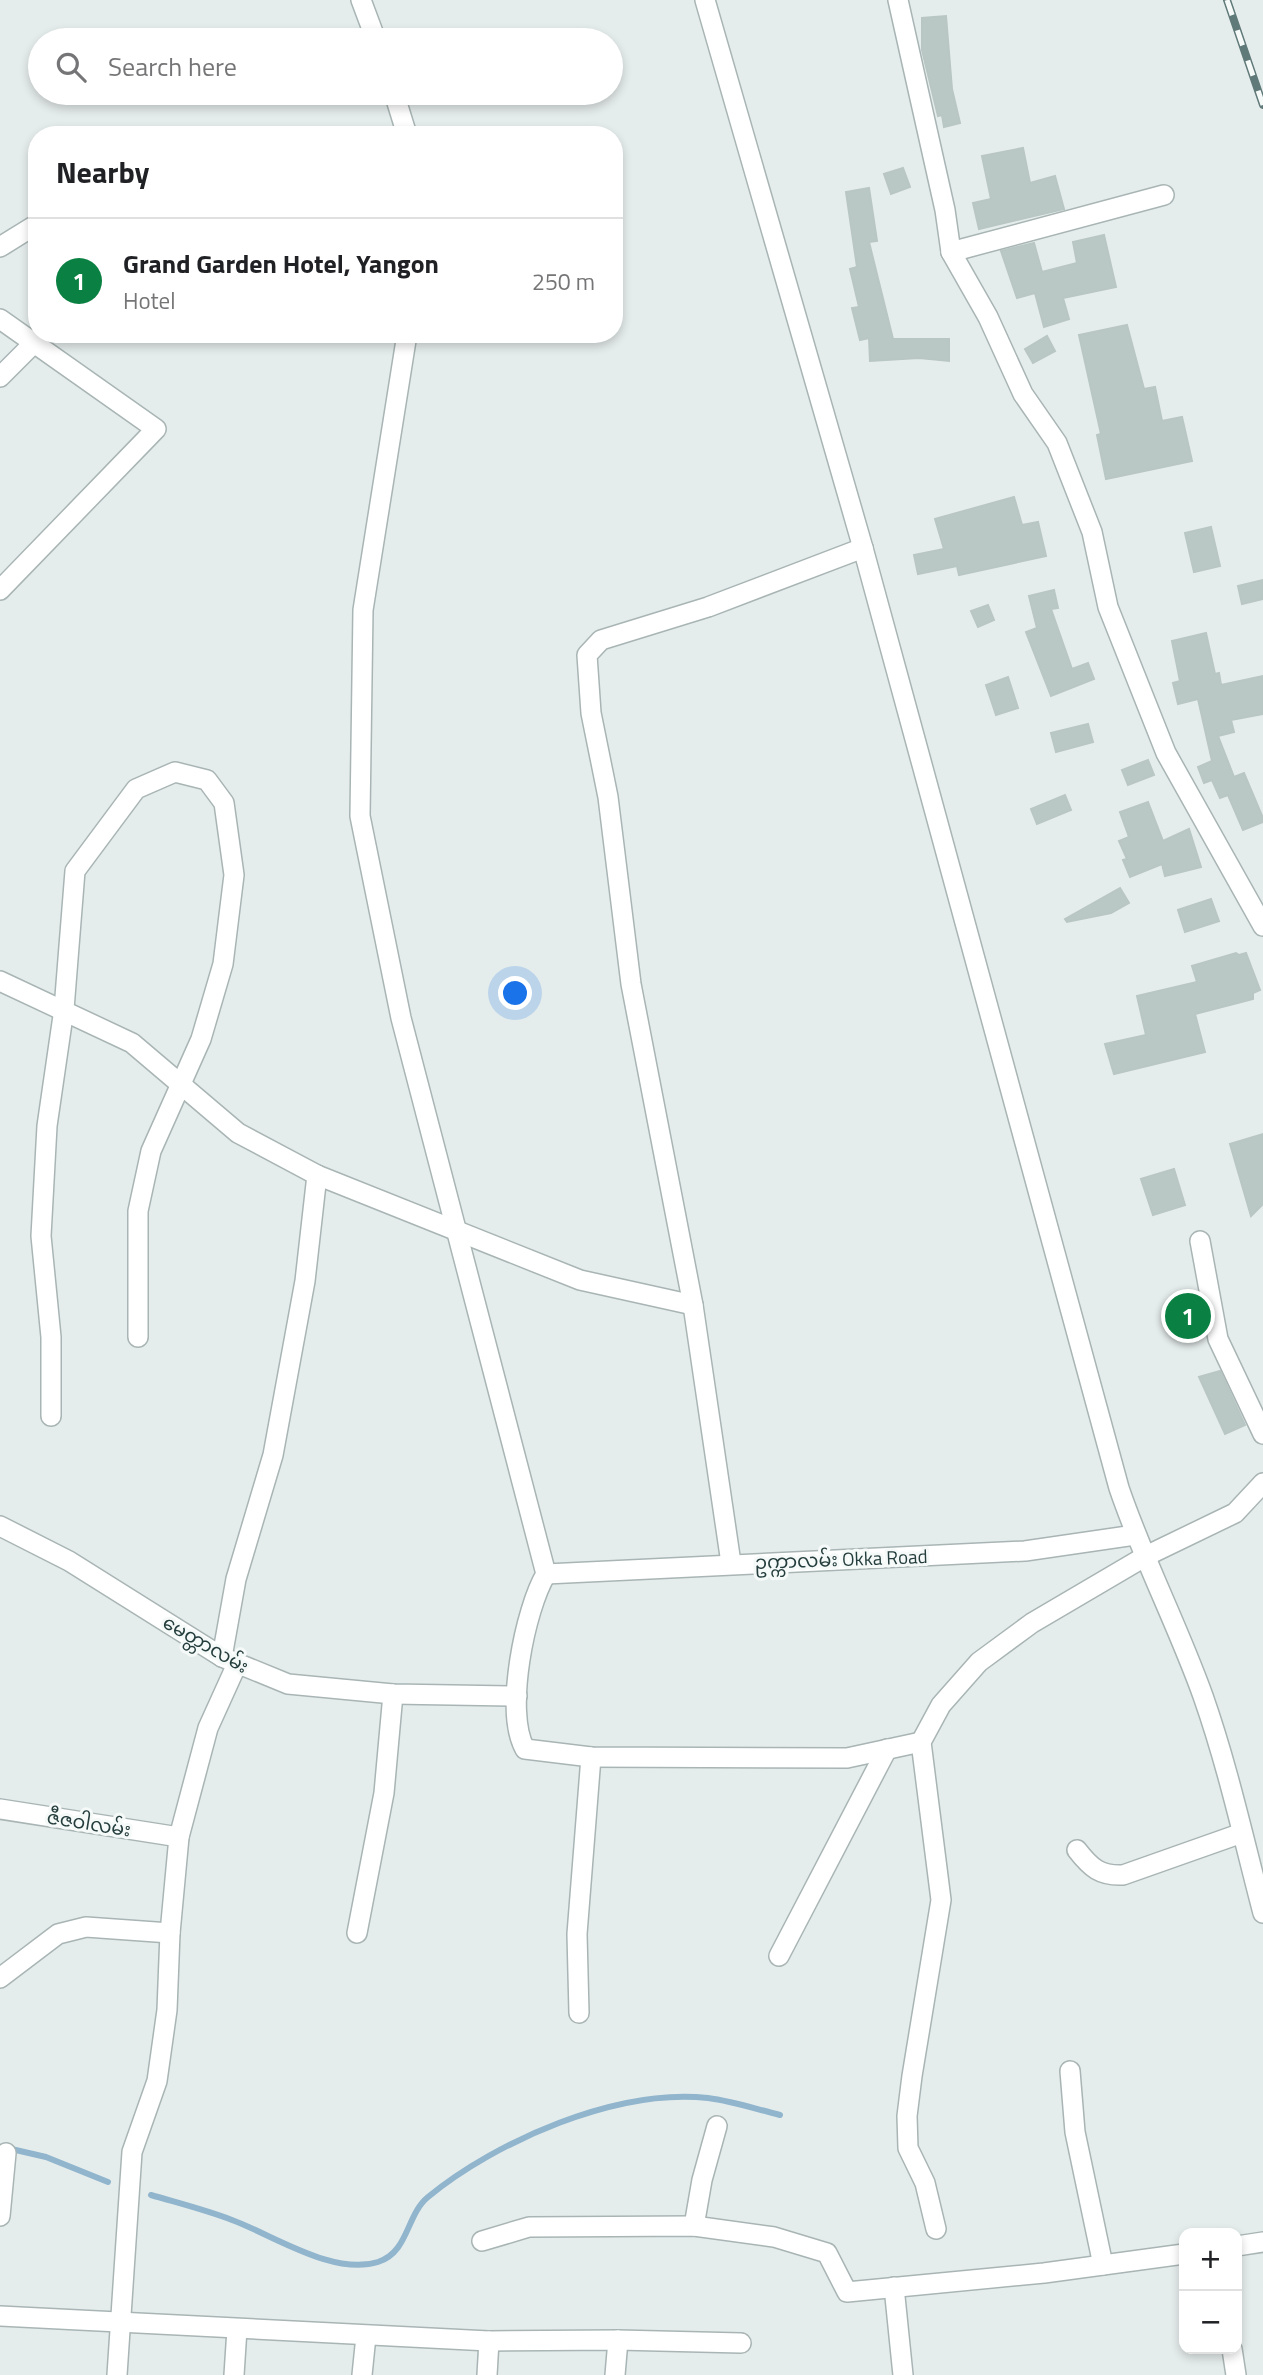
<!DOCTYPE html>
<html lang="en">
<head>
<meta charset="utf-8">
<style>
	:root { --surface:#fff; --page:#f6f6f6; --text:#202124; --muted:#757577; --line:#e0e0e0; --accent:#0b8043 }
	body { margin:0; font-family:"Titillium Web","Noto Sans Myanmar",sans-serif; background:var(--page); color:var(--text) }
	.controls { position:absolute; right:21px; bottom:21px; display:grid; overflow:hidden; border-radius:14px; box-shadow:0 4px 10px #0003 }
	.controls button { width:63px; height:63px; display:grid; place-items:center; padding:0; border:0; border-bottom:2px solid var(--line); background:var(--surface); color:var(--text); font:35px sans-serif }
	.you { position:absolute; left:516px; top:994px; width:24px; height:24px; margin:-18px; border:5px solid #fff; border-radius:50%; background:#1a73e8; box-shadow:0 0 0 10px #1a73e833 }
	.badge { display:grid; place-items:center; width:46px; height:46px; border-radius:50%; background:var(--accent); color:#fff; font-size:23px; font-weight:700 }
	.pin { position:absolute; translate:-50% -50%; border:4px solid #fff; box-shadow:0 2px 7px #0006 }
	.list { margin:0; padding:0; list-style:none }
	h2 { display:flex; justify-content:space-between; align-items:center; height:91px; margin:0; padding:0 28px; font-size:30px }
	h2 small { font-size:23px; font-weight:400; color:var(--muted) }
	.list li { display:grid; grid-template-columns:46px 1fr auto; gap:21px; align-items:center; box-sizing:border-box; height:126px; padding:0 28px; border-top:2px solid var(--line) }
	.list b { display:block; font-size:26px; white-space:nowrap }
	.list p { margin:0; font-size:23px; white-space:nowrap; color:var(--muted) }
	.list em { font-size:23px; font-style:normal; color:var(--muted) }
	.icon { flex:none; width:38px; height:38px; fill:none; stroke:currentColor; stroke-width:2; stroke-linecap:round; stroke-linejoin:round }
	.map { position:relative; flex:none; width:1263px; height:2375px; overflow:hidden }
	.search { position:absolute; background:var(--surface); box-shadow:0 4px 10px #0003; left:28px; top:28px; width:595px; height:77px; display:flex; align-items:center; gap:18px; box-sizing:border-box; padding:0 24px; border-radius:38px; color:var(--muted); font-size:26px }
	.panel { position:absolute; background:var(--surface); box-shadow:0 4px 10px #0003; left:28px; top:126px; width:595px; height:217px; border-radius:28px }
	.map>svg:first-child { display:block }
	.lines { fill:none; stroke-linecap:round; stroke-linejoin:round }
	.stream { stroke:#91b5cd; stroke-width:6 }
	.building { fill:#bac8c5; stroke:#b8c6c4; stroke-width:2 }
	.minor-casing { stroke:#a8b5b4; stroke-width:22 }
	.minor { stroke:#fff; stroke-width:19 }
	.rail-casing { stroke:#607979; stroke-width:8 }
	.rail { stroke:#f5faf9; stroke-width:5; stroke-dasharray:16; stroke-linecap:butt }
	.labels { text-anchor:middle; stroke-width:6; stroke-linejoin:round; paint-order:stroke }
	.street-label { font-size:19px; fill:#253e3d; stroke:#f5faf9 }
</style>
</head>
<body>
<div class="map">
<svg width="1263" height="2375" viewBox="0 0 1263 2375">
	<rect width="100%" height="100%" fill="#e5edec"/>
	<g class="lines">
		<g class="stream">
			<path d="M7,2148L46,2157L108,2182"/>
			<path d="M151,2195C178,2203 206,2210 232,2220C273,2235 333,2276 378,2262C409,2252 406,2215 428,2197C496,2141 617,2088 708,2098C732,2101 756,2109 780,2115"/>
		</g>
	</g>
	<g class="building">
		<path d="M946,16L952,89L960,123L944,127L942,115L938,116L922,50V18Z"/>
		<path d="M1023,148L1030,183L1055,176L1064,209L979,229L973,203L991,199L982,156Z"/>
		<path d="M903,168L910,187L891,194L884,174Z"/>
		<path d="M869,188L877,241L869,242L893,339H949V361L919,358L870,361L869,338L860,340L852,308L859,307L850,269L857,267L846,192Z"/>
		<path d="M1104,235L1116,287L1063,298L1069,319L1044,327L1035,293L1017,298L1001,251L1034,243L1042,272L1077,263L1073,242Z"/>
		<path d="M1127,325L1144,389L1155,387L1162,421L1182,417L1192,461L1106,479L1097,435L1101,434L1079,335Z"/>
		<path d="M1047,336L1055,351L1033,363L1025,349Z"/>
		<path d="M1014,497L1022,525L1038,522L1046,556L959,575L957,566L918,574L914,555L944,549L935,519Z"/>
		<path d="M1211,527L1220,566L1194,572L1185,533Z"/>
		<path d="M1263,580V599L1242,604L1238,586Z"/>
		<path d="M1054,590L1058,608L1051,609L1072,669L1088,663L1094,679L1051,696L1026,632L1037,628L1029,596Z"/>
		<path d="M988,605L994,620L978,627L971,611Z"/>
		<path d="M1206,633L1215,674L1219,673L1221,685L1263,676V714L1231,720L1234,732L1218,736L1234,777L1244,773L1263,818V822L1243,830L1228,795L1220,798L1212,780L1204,783L1198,767L1212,761L1198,699L1178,704L1173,683L1180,681L1172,641Z"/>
		<path d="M1008,677L1018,708L996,715L986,685Z"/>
		<path d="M1088,724L1093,742L1056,752L1051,733Z"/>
		<path d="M1148,760L1154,775L1128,785L1122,770Z"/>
		<path d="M1065,795L1071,810L1037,824L1031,809Z"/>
		<path d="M1148,802L1163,841L1189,829L1201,867L1165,876L1162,864L1130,877L1123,860L1127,859L1119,841L1129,837L1120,812Z"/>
		<path d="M1120,888L1129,903L1111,913L1067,922L1065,919Z"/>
		<path d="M1211,899L1219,921L1185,932L1178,910Z"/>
		<path d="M1236,953L1239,955L1246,953L1260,990L1253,993V999L1195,1014L1205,1052L1114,1074L1105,1044L1146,1035L1137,996L1197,982L1192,966Z"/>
		<path d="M1263,1134V1204L1251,1216L1230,1144Z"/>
		<path d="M1174,1169L1185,1205L1153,1215L1141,1179Z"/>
		<path d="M1220,1371L1245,1425L1225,1434L1199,1377Z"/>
	</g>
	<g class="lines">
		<defs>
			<g id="minor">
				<path d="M361,0L376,40"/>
				<path d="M705,0L863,548L1119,1488C1143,1559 1178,1626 1203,1696C1228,1767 1244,1841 1263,1913"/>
				<path d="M898,0L945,210L951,252L988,317L1023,394L1057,443L1092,532L1108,607L1166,753L1263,926"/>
				<path d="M394,93L407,135"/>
				<path d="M0,247L37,224"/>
				<path d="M951,252L1164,195"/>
				<path d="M0,319L156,429L0,590"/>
				<path d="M407,334L363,610L360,816L401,1018L546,1574C525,1609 504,1712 525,1749L591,1757L847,1758L921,1742"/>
				<path d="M0,377L34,343"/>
				<path d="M0,981L132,1043L238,1133L317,1175L580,1280L693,1305"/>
				<path d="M1200,1241L1218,1339L1263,1434"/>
				<path d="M51,1416V1337L41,1236L47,1126L64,1009L75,871L136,789L175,772L207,780L224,803L234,875L223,964L201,1039L151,1151L138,1211V1337"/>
				<path d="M0,1526L69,1561L222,1657L288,1684L393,1694L517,1696"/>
				<path d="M731,1563L693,1305L631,984L608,797L591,713L587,655L601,640L708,607L863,548"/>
				<path d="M546,1574L1025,1551L1135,1535"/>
				<path d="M222,1657L236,1579L273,1455L305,1281L317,1175"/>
				<path d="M0,1809L179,1837"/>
				<path d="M1077,1850C1091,1868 1100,1876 1123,1875L1242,1833"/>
				<path d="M357,1933L384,1793L393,1694"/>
				<path d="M779,1956L887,1749"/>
				<path d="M0,1978L58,1934L86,1927L170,1933"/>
				<path d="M579,2013L577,1934L591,1757"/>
				<path d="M1070,2071L1075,2132L1103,2265"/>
				<path d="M0,2216L6,2153"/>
				<path d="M694,2226L702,2180L717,2126"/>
				<path d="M936,2229L925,2183L908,2148L907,2116L912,2076L941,1900L921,1742L941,1705L979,1662L1032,1623L1146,1556L1235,1513L1263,1483"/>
				<path d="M482,2241L529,2227L694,2226L774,2237L827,2253L847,2292L1044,2273L1184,2254"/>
				<path d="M1237,2246L1263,2242"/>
				<path d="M894,2287L903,2375"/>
				<path d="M0,2316L489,2341L618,2340L741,2343"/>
				<path d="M1232,2349L1236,2375"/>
				<path d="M117,2375L132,2152L157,2081L167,2010L170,1933L179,1837L208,1728L237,1664"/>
				<path d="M234,2375L237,2329"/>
				<path d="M362,2375L366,2336"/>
				<path d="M487,2375L489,2341"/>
				<path d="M615,2375L618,2340"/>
			</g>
		</defs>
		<use href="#minor" class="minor-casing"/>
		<use href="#minor" class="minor"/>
		<defs>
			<path id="rail" d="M1227,0L1263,105"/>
		</defs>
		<use href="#rail" class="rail-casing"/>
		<use href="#rail" class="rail"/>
	</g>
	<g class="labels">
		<g class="street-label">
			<text transform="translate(841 1559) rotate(-2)" y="7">ဥက္ကာလမ်း Okka Road</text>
			<text transform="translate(206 1644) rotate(30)" y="7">မေတ္တာလမ်း</text>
			<text transform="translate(89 1823) rotate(9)" y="7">ဇီဇဝါလမ်း</text>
		</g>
	</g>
</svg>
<div class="controls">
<button>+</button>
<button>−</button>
</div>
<div class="you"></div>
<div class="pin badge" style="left:1188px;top:1316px">1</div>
<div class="search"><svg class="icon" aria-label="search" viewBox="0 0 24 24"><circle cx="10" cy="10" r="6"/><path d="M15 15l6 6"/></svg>Search here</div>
<section class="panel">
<h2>Nearby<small></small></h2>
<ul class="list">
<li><span class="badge">1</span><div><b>Grand Garden Hotel, Yangon</b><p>Hotel</p></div><em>250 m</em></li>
</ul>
</section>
</div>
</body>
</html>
